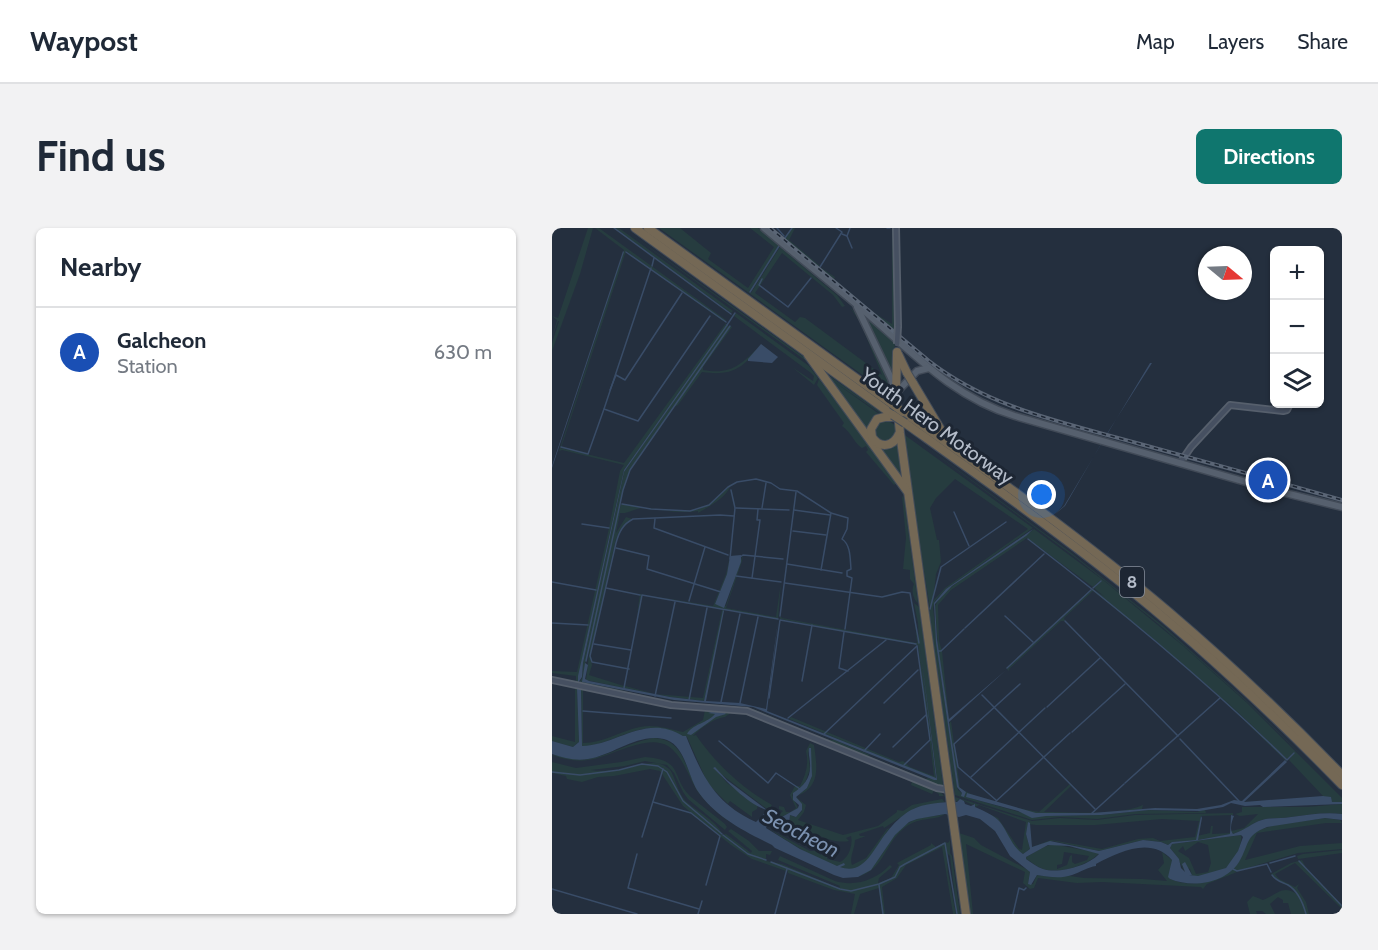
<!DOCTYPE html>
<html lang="en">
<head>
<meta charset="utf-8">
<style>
	:root { --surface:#fff; --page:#f2f2f3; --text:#1f2937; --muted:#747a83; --line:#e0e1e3; --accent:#0f766e }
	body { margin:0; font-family:Cabin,sans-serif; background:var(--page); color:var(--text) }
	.controls { position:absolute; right:18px; top:18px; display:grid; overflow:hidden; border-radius:9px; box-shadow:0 2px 4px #0004 }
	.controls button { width:54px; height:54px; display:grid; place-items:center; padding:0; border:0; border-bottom:2px solid var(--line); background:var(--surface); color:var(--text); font:30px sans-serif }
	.compass { position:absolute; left:646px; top:18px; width:54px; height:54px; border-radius:50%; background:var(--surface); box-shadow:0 2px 4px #0004; rotate:109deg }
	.you { position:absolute; left:490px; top:267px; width:21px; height:21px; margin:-15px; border:4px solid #fff; border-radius:50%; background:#1a73e8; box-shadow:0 0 0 9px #1a73e833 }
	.badge { display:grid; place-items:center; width:39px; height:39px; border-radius:50%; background:var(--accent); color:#fff; font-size:20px; font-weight:700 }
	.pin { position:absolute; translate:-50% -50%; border:3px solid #fff; box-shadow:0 2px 6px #0006 }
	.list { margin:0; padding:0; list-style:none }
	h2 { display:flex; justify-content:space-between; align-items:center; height:78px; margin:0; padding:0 24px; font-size:26px }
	h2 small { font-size:20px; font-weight:400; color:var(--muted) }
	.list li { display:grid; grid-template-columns:39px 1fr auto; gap:18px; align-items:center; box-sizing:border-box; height:90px; padding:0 24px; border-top:2px solid var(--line) }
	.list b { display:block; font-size:22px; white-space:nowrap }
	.list p { margin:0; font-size:20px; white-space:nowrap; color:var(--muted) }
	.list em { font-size:20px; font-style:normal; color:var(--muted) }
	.icon { flex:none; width:33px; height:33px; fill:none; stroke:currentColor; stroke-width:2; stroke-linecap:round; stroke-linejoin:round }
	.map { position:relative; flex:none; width:790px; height:686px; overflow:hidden; border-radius:9px }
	header { display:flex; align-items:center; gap:36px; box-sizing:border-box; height:84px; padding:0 30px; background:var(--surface); border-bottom:2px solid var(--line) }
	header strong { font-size:28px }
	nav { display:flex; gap:33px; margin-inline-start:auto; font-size:21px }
	.intro { display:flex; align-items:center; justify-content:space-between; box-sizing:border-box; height:144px; padding:0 36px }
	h1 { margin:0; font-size:42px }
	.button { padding:15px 27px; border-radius:9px; background:var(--accent); color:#fff; font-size:21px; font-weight:700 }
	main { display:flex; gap:36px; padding:0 36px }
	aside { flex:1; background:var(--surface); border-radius:9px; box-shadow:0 2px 4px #0004 }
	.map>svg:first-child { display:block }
	.green { fill:#263c3f; fill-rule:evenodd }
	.water { fill:#394c67; fill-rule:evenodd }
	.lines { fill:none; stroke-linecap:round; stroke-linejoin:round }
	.stream { stroke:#394c67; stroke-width:1.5 }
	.secondary-casing { stroke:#565f6c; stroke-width:8 }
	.primary-casing { stroke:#414a57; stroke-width:9 }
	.highway-casing { stroke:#434c59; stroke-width:10 }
	.secondary { stroke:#465061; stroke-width:4.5 }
	.primary { stroke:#56606e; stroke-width:6 }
	.highway { stroke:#746855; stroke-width:8 }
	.rail-casing { stroke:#5a6575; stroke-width:4 }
	.rail { stroke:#1d2633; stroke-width:1.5; stroke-dasharray:4.5; stroke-linecap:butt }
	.secondary-bridge-casing { stroke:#565f6c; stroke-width:8; stroke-linecap:butt }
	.highway-bridge-casing { stroke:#434c59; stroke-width:10; stroke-linecap:butt }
	.secondary-bridge { stroke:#465061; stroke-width:4.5 }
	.highway-bridge { stroke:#746855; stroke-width:8 }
	.labels { text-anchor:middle; stroke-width:6; stroke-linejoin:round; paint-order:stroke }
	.shield { fill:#1d2633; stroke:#878f9c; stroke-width:1.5 }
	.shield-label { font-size:18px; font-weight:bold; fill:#b4bcc9 }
	.street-label { font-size:20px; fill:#b4bcc9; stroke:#1d2633 }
	.water-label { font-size:21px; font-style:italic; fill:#7c92b1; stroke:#1d2633 }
</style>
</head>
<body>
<header>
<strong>Waypost</strong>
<nav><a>Map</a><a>Layers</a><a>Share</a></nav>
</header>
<div class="intro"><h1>Find us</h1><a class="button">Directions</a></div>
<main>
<aside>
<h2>Nearby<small></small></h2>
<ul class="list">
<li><span class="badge" style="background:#1a4fb4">A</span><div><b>Galcheon</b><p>Station</p></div><em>630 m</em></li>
</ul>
</aside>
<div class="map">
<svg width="790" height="686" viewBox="0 0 790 686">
	<rect width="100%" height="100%" fill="#242f3e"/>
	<g class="green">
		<path d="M36,0H41L28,46L0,123V115L7,93H6L0,110L5,92L0,88L6,90Z"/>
		<path d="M43,0H47L174,92V94L171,93L74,23L9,220L72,235L174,95V98H178L78,241L71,262L65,291L69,276C90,279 136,289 154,278C164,273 170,263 179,257C174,270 158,278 146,285V283C128,286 109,282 92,280C83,280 77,286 68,285L64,305L74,289L80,291C71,295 66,304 63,315L38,428L40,437L37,447L72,458V460L34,452L38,418L33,436L32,454L121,474L201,481L258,505L278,512H283L318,527L316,528L374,551L376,550L385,552L368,417L384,551L237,491L239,489L347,534L351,533L358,539L382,548L366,417L228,391V388L230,390L365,415L363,393L367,414L366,395L362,375L367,379L391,557H384L376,555L194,481L119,475L0,450V449L24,453V448L0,445V443L25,444L57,300L68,243L72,237L10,222L7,223L0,245L72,22ZM151,130L72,244L31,435L30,450L27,455L30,431L72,242Z"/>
		<path d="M62,0H67L181,83L179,85Z"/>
		<path d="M70,0L256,132L257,135Z"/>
		<path d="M107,0H128L159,25L156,31L196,60L222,19L198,0H206L227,18L197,64L199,65L228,19L285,67L293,78L290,79L281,67L230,25L203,65L243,94L248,89L253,90L330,147L308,94L297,78C313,94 337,146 341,169Z"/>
		<path d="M239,0H243L237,12L268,38L266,39L232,11Z"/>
		<path d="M340,0H342L343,103L267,40L268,39L283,49L282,51L321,84L340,96Z"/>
		<path d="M184,85L257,138L266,150L262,157L240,139L261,153L262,148L259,145L182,88Z"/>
		<path d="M313,89L343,113L341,147H339Z"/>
		<path d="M178,98L180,99L151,139V142C179,147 188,137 207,119C190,142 178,148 150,144L126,177L122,179Z"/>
		<path d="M265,139L341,193V194L281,153L330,188L317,205Z"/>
		<path d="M267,151L345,255L342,257L314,224L316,222L314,218L310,220C302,215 300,205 290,198L292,195L265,157Z"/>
		<path d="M334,191L344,198L345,202L340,214L323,213V195Z"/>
		<path d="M354,204L518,324L611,398L695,473L790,567L695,474L610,399L524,330Z"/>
		<path d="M350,205L481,300L394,361L383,373L381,380L387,432L383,378C393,355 459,320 482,301L551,352L630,417L694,474L790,570V574H780L775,569L771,568L737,532L742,524L735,531L669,468L735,533V534L668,469L599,409L541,363L512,390L513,393H509L457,441V443L455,441L541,361L553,369L542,360L549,352L541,359L475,310L399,362L386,377L387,413L390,423L397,492L388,434V443L406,562L410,565L414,564L407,559L397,496L399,493L408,560C421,570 470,582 487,584L518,556L519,558L492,584C520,584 565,588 591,577L590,581C555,584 518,589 483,585C460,583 437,572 415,565V569L481,588L549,587L597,582L645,584L653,581L654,585L583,586L545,591L508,589L480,592L403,567L377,384L378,381ZM403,251L476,301L393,360L381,373L384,346L389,334L387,312H385L378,280L384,270Z"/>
		<path d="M346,214L349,251L325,219Z"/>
		<path d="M350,268L352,270L366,375C361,371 359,362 362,356L358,351V342L351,341L354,310Z"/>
		<path d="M191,326L190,333L174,380L224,389L229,354L226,391L90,366L85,386L88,366L53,360L161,378L174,346L178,328L175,346L163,376L174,378Z"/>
		<path d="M170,382H172L152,473L118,469L73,460V458L103,466L151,470Z"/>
		<path d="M0,453L105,475L180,484L173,489C163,490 148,500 141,508L144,507C164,536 190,560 220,577L217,582L229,585L231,583L227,581V578L232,579L234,584H238L244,580L238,567L243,558H248C254,546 257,536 254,523L258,515L262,517C265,538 269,559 245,568V570L254,577L252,584L246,592L291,607L326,598L345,584V582L351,583L360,577L390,571L393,574L363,580L332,600L331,598L307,606L308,608H314L303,612C303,620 297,630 300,637L314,630L335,601L338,600C327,612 321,632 305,640C287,649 234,612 217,601L258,623H263L269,627L275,620V631L288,634C297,630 301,617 299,608L294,610L297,613C275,617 256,599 236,597L234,593C217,591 223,590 213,599L215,581L165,543L175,555L206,577L205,581L200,584V589L178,573L176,576L181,581L156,556L135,509C124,507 116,500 103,500C77,500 56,517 30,519L29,461L25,460L27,514L21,519L0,513V508L23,514V460L0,455ZM31,461L108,478L153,482L151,492L131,504C116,501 103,496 88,499C68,503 52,515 31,515ZM258,520L260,548L255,560L244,569L250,583L243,589L238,587V595L235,591L217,589V587L228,590L246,580L240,567L253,555L258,541L256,525Z"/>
		<path d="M188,483L254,507L387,562L392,568H387V566L382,563L380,566L359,557L360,553Z"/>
		<path d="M101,510C134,511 132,542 147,563C155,574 170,582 176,593C165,584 155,576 146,564C137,550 131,528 116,518C95,505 59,529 36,532C24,534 12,531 0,527C10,527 24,533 37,531C59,527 78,514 101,510Z"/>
		<path d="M93,529C133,532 118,549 139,569C150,578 162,587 173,596L175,599L173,602L136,571L131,564L122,545L115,537L93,533L73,538L39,542C49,544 64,542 76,540C90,538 102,530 116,540C124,546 124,566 137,576C147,584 168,596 170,607L174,606L199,625L200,623L176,603L179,601L197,613L207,623H220L218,627L214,626V633L230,636L287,660L288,658L226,632L228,628L283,653C303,659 324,652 338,637L340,639L327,650L326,655L339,650L347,637L345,635L379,617V615L384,619L393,614L396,615L398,612V625L400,628L408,686H405L398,628L395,625L394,616L396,645L404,686H401L390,619L354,637L345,650L330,659L333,686H330L327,660L308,666L302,686H299L303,666L282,662L236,645L235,641L234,643L200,631L179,617L131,578L108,543L98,541L62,548L46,549L30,554L15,551L14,548L0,545V534L24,540L69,534Z"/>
		<path d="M403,569L480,593L508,590L545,592L583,587L681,585V587L649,588L645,608L658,605L659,598H661L660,606L678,605V606L646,612L645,609V612L620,614L616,617L609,614L591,612L547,623L501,613L480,619L499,612L550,621L586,611L601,610L608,613L643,609L647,593L610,591L543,597H484L476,596L474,606L478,621L471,626C460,620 456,604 448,594C442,587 431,582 422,579V575L421,577L408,571L404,574ZM427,577L474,594L470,622L467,621L446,590L423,579Z"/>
		<path d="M790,576V586C772,584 756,587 739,589C729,591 720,589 710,592C699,595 695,602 681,606L679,603L692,600L706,586L688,588L683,586L690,584V579H755Z"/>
		<path d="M393,586C382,594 366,587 350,602C332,618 332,641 306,649C330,638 334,609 356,595C368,588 380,589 393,586Z"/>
		<path d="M773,590L788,592L790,595H774L705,605L693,632L748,618L790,615V621L746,625L685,643L681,641C689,632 691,621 696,611C704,595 756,593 773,590Z"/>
		<path d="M407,605L422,610L429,617L476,642L478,644L476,656H481L485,647L500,649L518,648L532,650L591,651L615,653L606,642L612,635L610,624L620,632L618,651C640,660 662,655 681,641L685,644L655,656L651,661L649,659L550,654L525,655L486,650L482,660L478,661L471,655L473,644L414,616L421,686H418Z"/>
		<path d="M689,607C691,617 682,635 673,641C664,646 644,651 635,646L640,647L638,641L632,638L633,644L623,626L618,620L620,616ZM646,614L656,617L659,635L656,644L644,646L637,630L626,623L631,618L633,623Z"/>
		<path d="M500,616L547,625C536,638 507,646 491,641C485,639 480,634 474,631V629L492,619ZM512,624L537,628L535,632L523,636L520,634V627L518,628L515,637L505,641V637L510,636Z"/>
		<path d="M790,622V625L746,631L745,628L751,626Z"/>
		<path d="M750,632L754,640L790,677V681L743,635L723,646L727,651L743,659L747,656L745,660L754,674L757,686H739L736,675H731V672L726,669L718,676L723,686H714L710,683H704L705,686H698L695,674L701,668L711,672C725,667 730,656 745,666C739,655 725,656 719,646L739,635Z"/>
	</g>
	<g class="water">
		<path d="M71,23L72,24L0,240V238Z"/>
		<path d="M175,96L176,97L72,244L31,435L30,449L26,455V448L72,242Z"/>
		<path d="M209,116L226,129L220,135L196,133V131Z"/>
		<path d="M598,135H600L556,204L513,278L502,287L512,278Z"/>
		<path d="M481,301L474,308L400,358L383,376L385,411L397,491L454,442L397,494L407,559L414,564L412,569L409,568L410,565L405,559L384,415L382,375L394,361Z"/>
		<path d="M189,327V334L172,380L163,376L175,346L178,328Z"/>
		<path d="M171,382L172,383L154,473L188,475L214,481L226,393L215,483L384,550L368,417L385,552H382L201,479L122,472L30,454L33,435L36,437L33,451L37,453L118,469L152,473Z"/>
		<path d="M26,459L29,461L30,518C66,517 94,485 131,508H134C150,547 162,575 204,594L213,585L217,592L214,600L248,621L285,638L292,635L293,637L288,639C313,648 322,619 335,604C341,596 350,587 359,582C372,575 391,574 405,574L408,571L412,573L413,576L419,578L423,576V579C432,583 442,587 448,594C456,604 460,619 471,626L478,621L474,606L476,594L478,595L480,619L498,613L547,623L591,612L609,614L616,617L620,614L644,612L649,588L650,590L646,612L678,606L679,587L682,588C680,593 677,601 681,606C694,602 699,595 710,592C720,589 729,591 739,589C756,587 772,584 790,586V592L773,590L715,599C692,608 698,616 687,634C673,656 640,660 618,651L616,649L620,632C599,608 567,624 544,636V638C536,639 529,644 520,647C509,651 496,649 485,647L479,657L476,656L478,644L458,628L443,603L428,591L414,587L407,589L393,586L365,591L357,594L343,607L319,642L306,649L291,650L282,647L223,620L220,617C192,603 163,589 145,562C136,547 133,519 115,512C88,503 62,527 36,531C23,533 12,530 0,526V513L21,519L27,514L25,460ZM689,607L691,609L686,623L674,640L646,648L637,647H640L633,634L630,636L633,644L629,640L627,631L618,620L620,616ZM496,617L517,618L547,626C536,638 507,646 491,641C485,639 480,635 474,631V629Z"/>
		<path d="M162,483L172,484L174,486L164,489L139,507L135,506C140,496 156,495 163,486L156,485Z"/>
		<path d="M257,520H259L260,548L255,560L244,569L250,576V582L244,589L238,587L237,596L234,591L217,589L215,588L218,584L228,590L246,580L247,577L241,572V565C252,558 259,550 258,536C258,530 256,526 257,520Z"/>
		<path d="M733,532L735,534L692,574L771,568L779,569L780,574H790V576L711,579L708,577L693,578L679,575L671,579L648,583L597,582L549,587L494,588L480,590L466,583L414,569L415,565L484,585H540L603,580L645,581L669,577L682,572L690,573Z"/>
		<path d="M163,539L175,552L215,582C195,576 176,554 161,540Z"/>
	</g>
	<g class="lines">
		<g class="stream">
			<path d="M62,0L179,86"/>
			<path d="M225,0L232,8"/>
			<path d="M335,0H338"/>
			<path d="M290,6L295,8L298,0"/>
			<path d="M295,8L300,20"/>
			<path d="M230,14L240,0"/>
			<path d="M74,24L174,94"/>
			<path d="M100,38L102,30"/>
			<path d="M268,39L290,4L284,0"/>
			<path d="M99,40L52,181L86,193L158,88"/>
			<path d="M210,51L207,57L236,79L259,50"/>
			<path d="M198,64L227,18"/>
			<path d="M175,97L183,85"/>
			<path d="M58,162L64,147L73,152L130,65"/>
			<path d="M9,219L36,226L52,181"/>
			<path d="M70,276L99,281L138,283L157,277L176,259L185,254L204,251L219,255L228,261L245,263L279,285L296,290L295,301L290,311C299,317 298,331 299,341L295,343V348L300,350L293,401"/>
			<path d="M184,280L237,282"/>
			<path d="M210,280L214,255"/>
			<path d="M242,282L278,287"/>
			<path d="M402,284L417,318"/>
			<path d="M103,291L102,300L176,327"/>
			<path d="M30,296L57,300"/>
			<path d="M241,303L274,307"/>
			<path d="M476,311C566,380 653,452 735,532L742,525"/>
			<path d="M64,320L97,328L95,341L169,364"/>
			<path d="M188,329L191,327L231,331"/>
			<path d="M178,331L183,280L179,262"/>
			<path d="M235,336L290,345"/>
			<path d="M269,342L279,285"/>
			<path d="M184,348L229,354"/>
			<path d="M200,350L208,292H205L206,281"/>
			<path d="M0,354L44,362"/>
			<path d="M233,355L330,369L350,364L358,365L367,415"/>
			<path d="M54,360L88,367"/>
			<path d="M541,360L549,353"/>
			<path d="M137,373L153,319"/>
			<path d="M378,381L389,339L454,294"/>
			<path d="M228,388L244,264"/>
			<path d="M453,388L481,414"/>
			<path d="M513,393L626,508"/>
			<path d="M0,395L36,397"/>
			<path d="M413,400L492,326"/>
			<path d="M292,404L287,440L296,443"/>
			<path d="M42,416L79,422"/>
			<path d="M386,423H389L412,401"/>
			<path d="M34,433L71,262L78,242L178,98"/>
			<path d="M455,440L539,362"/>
			<path d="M77,441L40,434L38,428L64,315C67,304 71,296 81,291L168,287L182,288"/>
			<path d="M250,453L260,397"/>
			<path d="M72,460L90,367L226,391"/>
			<path d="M430,467L543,581"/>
			<path d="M103,468L123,374"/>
			<path d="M217,470L228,392L364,416"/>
			<path d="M137,472L155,380"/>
			<path d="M169,474L188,386"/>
			<path d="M188,475L206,389"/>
			<path d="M332,475L366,442"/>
			<path d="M495,479L548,430"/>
			<path d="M31,483L119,490"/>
			<path d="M236,490L334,412"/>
			<path d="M520,504L573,456"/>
			<path d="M272,506L365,418"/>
			<path d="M628,511L687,573"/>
			<path d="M167,513L216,555L224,545L248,561"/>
			<path d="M341,519L374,487"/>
			<path d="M312,523L328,506"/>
			<path d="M352,537L378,512L365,418"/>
			<path d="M0,544L28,547L67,542L90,536L106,538L115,544L131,573L170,606"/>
			<path d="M419,549L493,480"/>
			<path d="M573,555L668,470"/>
			<path d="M444,572L406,539L402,516L468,456"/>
			<path d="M101,574L139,585L168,608L154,657"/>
			<path d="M442,575L518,505"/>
			<path d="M539,586L572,556"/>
			<path d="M171,607L196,626L214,632"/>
			<path d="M90,609L111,541"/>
			<path d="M85,626L76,660L147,681"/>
			<path d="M747,633L790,678"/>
			<path d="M219,634L288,661L299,663L327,656L343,649L348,639L353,636L393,615L405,686"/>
			<path d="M718,635L743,628"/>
			<path d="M681,641L685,643L715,636L719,644"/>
			<path d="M720,647C724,653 730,654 736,657C746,663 751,675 754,686"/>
			<path d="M327,657L331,686"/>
			<path d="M0,661L85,686"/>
			<path d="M146,686L150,673"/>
			<path d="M223,686L235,641"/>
			<path d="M461,686L467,660L472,662L474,660"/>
		</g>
		<defs>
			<g id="secondary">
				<path d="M344,0L346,98"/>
				<path d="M628,235L639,219L678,177L731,183L735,182L738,176"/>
				<path d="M0,452L119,477L195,483L385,560L397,562"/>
			</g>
			<g id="primary">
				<path d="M212,0C244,27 278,54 311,82C359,123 400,169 463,188L729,264L790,279"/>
				<path d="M305,79L339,150L344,165L365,143L377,140"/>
			</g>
			<g id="highway">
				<path d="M83,0L341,187"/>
				<path d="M96,0L340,176"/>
				<path d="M345,124L344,165L348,205L414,686"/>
				<path d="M346,126L355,145"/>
				<path d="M256,127L355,263"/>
				<path d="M361,155L395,212"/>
				<path d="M351,184C442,248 533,313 617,384C678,436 735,490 790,547"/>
				<path d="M344,189H333L325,191L319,201L320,209C328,221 341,219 347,206"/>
				<path d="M353,195C423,245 494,295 562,349C643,413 718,483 790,557"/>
			</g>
		</defs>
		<use href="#secondary" class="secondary-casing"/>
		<use href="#primary" class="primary-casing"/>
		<use href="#highway" class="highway-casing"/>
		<use href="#secondary" class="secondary"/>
		<use href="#primary" class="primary"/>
		<use href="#highway" class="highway"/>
		<defs>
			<path id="rail" d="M218,0L377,133C439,181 514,195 588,216C655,234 723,253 790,272"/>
		</defs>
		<use href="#rail" class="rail-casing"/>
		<use href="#rail" class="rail"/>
		<defs>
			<path id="secondary-bridge" d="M345,116L346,98"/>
			<g id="highway-bridge">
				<path d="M355,145L361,155"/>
				<path d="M340,176L351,184"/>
				<path d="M341,187L353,195"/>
			</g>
		</defs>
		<use href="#secondary-bridge" class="secondary-bridge-casing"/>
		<use href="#highway-bridge" class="highway-bridge-casing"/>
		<use href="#secondary-bridge" class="secondary-bridge"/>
		<use href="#highway-bridge" class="highway-bridge"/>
	</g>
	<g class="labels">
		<rect class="shield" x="568" y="339" width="24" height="30" rx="4.5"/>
		<g class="shield-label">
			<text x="580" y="360">8</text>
		</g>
		<g class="street-label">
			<text transform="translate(385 198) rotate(36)" y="7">Youth Hero Motorway</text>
		</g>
		<g class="water-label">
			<text transform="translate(249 605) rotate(27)" y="7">Seocheon</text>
		</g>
	</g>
</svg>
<div class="controls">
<button>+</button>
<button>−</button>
<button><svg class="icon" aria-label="layers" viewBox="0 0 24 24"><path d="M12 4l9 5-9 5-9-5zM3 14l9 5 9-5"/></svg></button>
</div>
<svg class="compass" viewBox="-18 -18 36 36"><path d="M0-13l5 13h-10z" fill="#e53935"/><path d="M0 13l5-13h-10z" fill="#747a83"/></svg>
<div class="you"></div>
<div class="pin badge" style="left:716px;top:252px;background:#1a4fb4">A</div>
</div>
</main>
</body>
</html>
